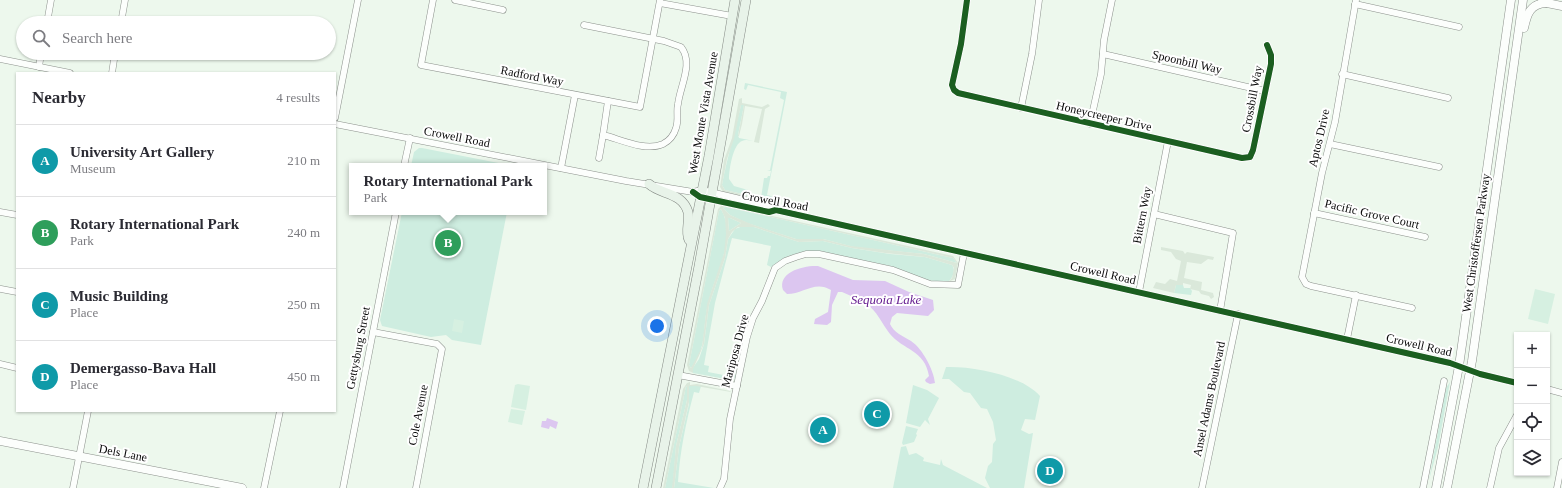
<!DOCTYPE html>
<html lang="en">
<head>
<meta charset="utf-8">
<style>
	:root { --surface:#fff; --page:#f2f2f3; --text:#2b2b33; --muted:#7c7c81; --line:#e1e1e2; --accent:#2563eb }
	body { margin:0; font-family:"Times New Roman",serif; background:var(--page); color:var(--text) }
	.controls { position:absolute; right:12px; bottom:12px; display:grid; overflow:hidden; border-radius:0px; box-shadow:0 1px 3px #0004 }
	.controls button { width:36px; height:36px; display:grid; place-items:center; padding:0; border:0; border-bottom:1px solid var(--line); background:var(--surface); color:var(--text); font:20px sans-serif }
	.you { position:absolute; left:657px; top:326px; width:14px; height:14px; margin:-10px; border:3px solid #fff; border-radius:50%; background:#1a73e8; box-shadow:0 0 0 6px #1a73e833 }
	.badge { display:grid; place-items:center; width:26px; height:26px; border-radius:50%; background:var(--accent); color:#fff; font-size:13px; font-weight:700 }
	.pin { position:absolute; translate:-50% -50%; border:2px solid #fff; box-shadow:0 1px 4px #0006 }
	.popup { position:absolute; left:349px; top:163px; width:198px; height:52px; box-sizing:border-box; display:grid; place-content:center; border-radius:0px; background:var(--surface); filter:drop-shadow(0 1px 3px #0005); font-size:13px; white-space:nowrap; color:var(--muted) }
	.popup b { font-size:15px; color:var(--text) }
	.popup::after { content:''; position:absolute; left:50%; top:100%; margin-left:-8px; border:8px solid transparent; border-top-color:var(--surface) }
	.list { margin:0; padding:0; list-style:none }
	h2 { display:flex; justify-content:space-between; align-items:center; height:52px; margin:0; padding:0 16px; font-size:17px }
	h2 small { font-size:13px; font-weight:400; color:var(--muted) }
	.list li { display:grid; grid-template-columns:26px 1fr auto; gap:12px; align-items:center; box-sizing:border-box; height:72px; padding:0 16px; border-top:1px solid var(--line) }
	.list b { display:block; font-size:15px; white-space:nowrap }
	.list p { margin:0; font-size:13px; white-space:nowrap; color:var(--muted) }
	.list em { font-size:13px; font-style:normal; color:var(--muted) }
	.icon { flex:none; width:22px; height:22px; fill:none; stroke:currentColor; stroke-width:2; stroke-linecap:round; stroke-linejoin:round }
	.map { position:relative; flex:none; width:1562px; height:488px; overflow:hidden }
	.search { position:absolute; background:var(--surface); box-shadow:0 1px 3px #0004; left:16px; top:16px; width:320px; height:44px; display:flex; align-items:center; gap:10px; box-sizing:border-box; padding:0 14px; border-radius:22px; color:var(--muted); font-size:15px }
	.panel { position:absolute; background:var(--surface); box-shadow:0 1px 3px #0004; left:16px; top:72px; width:320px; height:340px; border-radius:0px }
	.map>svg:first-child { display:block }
	.green { fill:#ceede0 }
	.pitch { fill:#d6f0e1 }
	.plaza { fill:#dae8da; fill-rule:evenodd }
	.water { fill:#dcc6f0 }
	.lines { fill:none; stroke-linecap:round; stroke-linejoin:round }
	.minor-casing { stroke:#8c918c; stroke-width:7 }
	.tertiary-casing { stroke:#8c918c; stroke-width:9 }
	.secondary-casing { stroke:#838883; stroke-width:10 }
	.minor { stroke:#fcfefc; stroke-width:6 }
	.tertiary { stroke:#fcfefc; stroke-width:8 }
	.secondary { stroke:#e8f3e9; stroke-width:9 }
	.cycleway-casing { stroke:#fff; stroke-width:8 }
	.cycleway { stroke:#1b5e20; stroke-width:6 }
	.labels { text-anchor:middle; stroke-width:4; stroke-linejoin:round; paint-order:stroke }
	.street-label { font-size:12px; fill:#0a0a0a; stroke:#fff }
	.water-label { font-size:13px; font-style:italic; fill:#661e91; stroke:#fff }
</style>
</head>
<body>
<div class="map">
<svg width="1562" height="488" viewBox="0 0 1562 488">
	<rect width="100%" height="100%" fill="#edf8ed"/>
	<g class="green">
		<path d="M745,83L787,92L767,195L779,198L778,203L761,198L764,178H767L768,176H770L771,171L767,170H770L784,100L780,98L781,92L748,85L746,90L744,89Z"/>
		<path d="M741,105H744L738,135L739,138L754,141C751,141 746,139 742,141C733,144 729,170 729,179L734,186L748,190L747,195L725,190L722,185C727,158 735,132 741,105Z"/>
		<path d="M419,148H422L514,166H411L414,152Z"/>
		<path d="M726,207L953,258L957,263L924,254L854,247L823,239H796L747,223L730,215L723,208Z"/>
		<path d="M721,209C738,239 714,275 708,304C702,327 708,347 691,368L689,365L719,211Z"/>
		<path d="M402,212H507L481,345L452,340L446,335L431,337L382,326L380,320Z"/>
		<path d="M728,218H730L741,223L729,231Z"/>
		<path d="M743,226L754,227L799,242L823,241L852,248L890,254L925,257L952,265C956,270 953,278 948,282L925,280L891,266L813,251L788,256L771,267L767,265L771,246L732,238L715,303L704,365L709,366L708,372L734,377L735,373L736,377L731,380L693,373L692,369L699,359L704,344L709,305L725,258L728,239L735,229Z"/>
		<path d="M1178,284L1183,285L1184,288H1190L1192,291L1191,295L1174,293L1176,285Z"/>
		<path d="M946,367C973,366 1021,375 1040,396L1035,420L1025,419L1021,430L1029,434L1033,433L1024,488H990L985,478L988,466L992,462L993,444L996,440L993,422L987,409L981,408L970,393L964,392L949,379H942Z"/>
		<path d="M1450,382L1438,447L1429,480L1446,388Z"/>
		<path d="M696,385L701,386L699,393L694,392C686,422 680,451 678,482L714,488H674L679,447L689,404V386Z"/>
		<path d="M913,385L927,390L939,398L928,419L930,425L925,420L920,427L906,423Z"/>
		<path d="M686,386L687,387V400L676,446L673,485L672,488H665Z"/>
		<path d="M906,426L918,429L916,434L917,435L914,442L903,445L902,443Z"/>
		<path d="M906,446L909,455L916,453L924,458L923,461L940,465L941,459L943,465L987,488H893L901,447Z"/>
	</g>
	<g class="pitch">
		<path d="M1535,289L1555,294L1548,324L1528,319Z"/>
		<path d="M454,319L464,321L462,333L452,331Z"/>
		<path d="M518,384L530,386L526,410L511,407L515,385Z"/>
		<path d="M511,409L525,411L522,425L508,422Z"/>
	</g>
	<g class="plaza">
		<path d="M742,98V103L762,107L768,104L770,106L765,109L759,143L754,142L762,109L745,106L742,124L739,136H738L744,105H741L734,139L727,159L722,185L725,190L747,195L749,190L748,195L753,196L750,198L723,192L720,187L724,160L732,138L739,99Z"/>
		<path d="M722,205L953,256L958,263L955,279L948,282L952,278L954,268L952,265L925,257L885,253L852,248L823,241L799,242L754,227H738L732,232L728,239L725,258L709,305L704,344L693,369V373L689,371L687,365L718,209ZM726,207L953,258L957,263L924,254L851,246L823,239H796L751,224L730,215L723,208ZM721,209L725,218L726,234L724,253L707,304L702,347L691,368L689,365L719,211ZM728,218H730L741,223L729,231Z"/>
		<path d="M1161,247L1183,251L1185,254L1187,252L1214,257L1213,260L1208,259L1201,264L1187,262L1184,278L1202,282L1201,290L1213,293L1214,297L1211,299L1209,296L1201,294L1199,291L1190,289L1191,285L1183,283V285H1176L1174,293L1153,288L1156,282L1165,284L1170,279L1177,281L1181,261L1176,259L1171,252L1161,250Z"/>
		<path d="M690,382V385L697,384L730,391L731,392L696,386H689V402L679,447L674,488H672L676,446L687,400V387L686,386L665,488H663L683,389L687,383Z"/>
	</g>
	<g class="water">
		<path d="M818,266L853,280L885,281L909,292L933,300L934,310L928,316L897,313L892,317L890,324C894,333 903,336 911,341C923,349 934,371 935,383L930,384L926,382L925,380L929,376C925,350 903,350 890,334C882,324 877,310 865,303L866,299L862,297L858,299L842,292H838L832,305L831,322L827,325L814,324L815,319L828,312L831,290C815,280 803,294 787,294L783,290C777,272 804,265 818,266Z"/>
		<path d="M547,418L558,422L556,429L550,426L549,429L541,427L542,421H546Z"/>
	</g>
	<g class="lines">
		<defs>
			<g id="minor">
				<path d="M433,0L421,65L640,107L660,0"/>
				<path d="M455,0L503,10"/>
				<path d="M967,0L961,44L952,85L954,90L958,93L1242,158L1250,157L1253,150L1271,64V55L1267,45"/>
				<path d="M1356,0L1335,122L1322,173L1302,277L1306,284L1311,286L1412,308"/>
				<path d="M660,3L732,16"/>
				<path d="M1355,4L1459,27"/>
				<path d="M47,23L51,0"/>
				<path d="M121,23L125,0"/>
				<path d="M584,25L664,41L681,47C694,63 680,86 678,104C676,112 679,119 676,128C674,135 669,141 663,144C645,152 620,139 603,135L608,101"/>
				<path d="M1103,54L1265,91"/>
				<path d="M0,59L70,73"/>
				<path d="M39,67L41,53"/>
				<path d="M112,73L115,53"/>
				<path d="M1342,74L1448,98"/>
				<path d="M1021,108L1032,54L1039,0"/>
				<path d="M335,118L358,0"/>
				<path d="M335,124L626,181L693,192L702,190L770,206L776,210"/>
				<path d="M1090,124L1101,74L1104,40L1112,0"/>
				<path d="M1330,144L1439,167"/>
				<path d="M599,158L603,135"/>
				<path d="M404,166L410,138"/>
				<path d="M561,168L575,95"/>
				<path d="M693,192L700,197L769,212L776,210L1450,363L1480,374L1517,383"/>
				<path d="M0,212L17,215"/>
				<path d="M1314,213L1425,237"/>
				<path d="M1154,214L1233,233L1220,311"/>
				<path d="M1,289L17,292"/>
				<path d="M1139,292L1168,141"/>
				<path d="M373,332L437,344L442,349L416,488"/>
				<path d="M1347,339L1356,295"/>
				<path d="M0,364L17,368"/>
				<path d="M678,375L737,386"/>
				<path d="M1547,389L1562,393"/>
				<path d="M73,488L88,411"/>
				<path d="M264,488L280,411"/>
				<path d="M343,488L396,212"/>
				<path d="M720,488L724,479L730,419L747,337L753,318L762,301L775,268L785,261L796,257L806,254H819L893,270L930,284L958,285L964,253"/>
				<path d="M1202,488L1238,314"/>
				<path d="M1423,488L1444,381"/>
				<path d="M1490,488L1499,448L1517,415"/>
				<path d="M1557,488L1562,462"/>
			</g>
			<g id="tertiary">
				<path d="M1542,2L1562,6"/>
				<path d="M1524,28C1527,14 1530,4 1546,3"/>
				<path d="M0,441L242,488"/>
				<path d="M1436,488L1459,366L1511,0"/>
				<path d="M1447,488L1472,361L1523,0"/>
			</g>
			<g id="secondary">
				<path d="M649,184C661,195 682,192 688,212C690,221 685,231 689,240"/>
				<path d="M643,488L709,156L735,0"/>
				<path d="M656,488L699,266L746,0"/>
			</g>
		</defs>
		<use href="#minor" class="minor-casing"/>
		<use href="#tertiary" class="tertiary-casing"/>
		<use href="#secondary" class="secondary-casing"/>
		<use href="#minor" class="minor"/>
		<use href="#tertiary" class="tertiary"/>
		<use href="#secondary" class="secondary"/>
		<defs>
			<g id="cycleway">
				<path d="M967,0L961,44L952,85L954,90L958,93L1242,158L1250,157L1253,150L1271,64V55L1267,45"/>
				<path d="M693,192L700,197L769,212L776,210L1450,363L1480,374L1517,383"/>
			</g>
		</defs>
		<use href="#cycleway" class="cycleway-casing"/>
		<use href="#cycleway" class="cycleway"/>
	</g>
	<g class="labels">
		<g class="street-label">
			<text transform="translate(1187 62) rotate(13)" y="4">Spoonbill Way</text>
			<text transform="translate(532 76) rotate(11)" y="4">Radford Way</text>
			<text transform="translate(1252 99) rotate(-79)" y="4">Crossbill Way</text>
			<text transform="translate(703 113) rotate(-80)" y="4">West Monte Vista Avenue</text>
			<text transform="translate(1104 116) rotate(13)" y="4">Honeycreeper Drive</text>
			<text transform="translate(457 137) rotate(11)" y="4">Crowell Road</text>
			<text transform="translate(1319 138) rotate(-77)" y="4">Aptos Drive</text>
			<text transform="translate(775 201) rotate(10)" y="4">Crowell Road</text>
			<text transform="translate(1372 214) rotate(13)" y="4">Pacific Grove Court</text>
			<text transform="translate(1142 215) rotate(-79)" y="4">Bittern Way</text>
			<text transform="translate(1476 243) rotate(-82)" y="4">West Christoffersen Parkway</text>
			<text transform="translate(1103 273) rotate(13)" y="4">Crowell Road</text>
			<text transform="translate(1419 345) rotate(13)" y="4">Crowell Road</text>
			<text transform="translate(358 348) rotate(-79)" y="4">Gettysburg Street</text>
			<text transform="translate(735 351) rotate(-75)" y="4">Mariposa Drive</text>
			<text transform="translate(1209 399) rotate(-78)" y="4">Ansel Adams Boulevard</text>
			<text transform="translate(418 415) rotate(-79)" y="4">Cole Avenue</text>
			<text transform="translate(123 453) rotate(11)" y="4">Dels Lane</text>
		</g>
		<g class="water-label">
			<text x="886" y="304">Sequoia Lake</text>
		</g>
	</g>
</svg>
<div class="controls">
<button>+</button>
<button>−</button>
<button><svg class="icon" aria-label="locate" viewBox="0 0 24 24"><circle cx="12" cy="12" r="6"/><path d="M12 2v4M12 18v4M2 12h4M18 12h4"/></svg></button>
<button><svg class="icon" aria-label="layers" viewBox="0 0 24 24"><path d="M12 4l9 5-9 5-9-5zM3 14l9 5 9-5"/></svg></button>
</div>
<div class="you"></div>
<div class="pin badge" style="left:823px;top:430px;background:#0f9aa8">A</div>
<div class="pin badge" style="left:448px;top:243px;background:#2e9e5b">B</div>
<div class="popup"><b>Rotary International Park</b>Park</div>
<div class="pin badge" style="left:877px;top:414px;background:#0f9aa8">C</div>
<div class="pin badge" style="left:1050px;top:471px;background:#0f9aa8">D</div>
<div class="search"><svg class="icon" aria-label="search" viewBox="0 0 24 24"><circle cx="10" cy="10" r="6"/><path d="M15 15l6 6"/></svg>Search here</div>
<section class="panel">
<h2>Nearby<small>4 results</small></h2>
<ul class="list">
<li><span class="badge" style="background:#0f9aa8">A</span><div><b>University Art Gallery</b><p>Museum</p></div><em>210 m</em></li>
<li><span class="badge" style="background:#2e9e5b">B</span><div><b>Rotary International Park</b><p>Park</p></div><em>240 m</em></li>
<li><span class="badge" style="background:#0f9aa8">C</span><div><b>Music Building</b><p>Place</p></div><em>250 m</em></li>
<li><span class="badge" style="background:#0f9aa8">D</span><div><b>Demergasso-Bava Hall</b><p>Place</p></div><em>450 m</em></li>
</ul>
</section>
</div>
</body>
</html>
